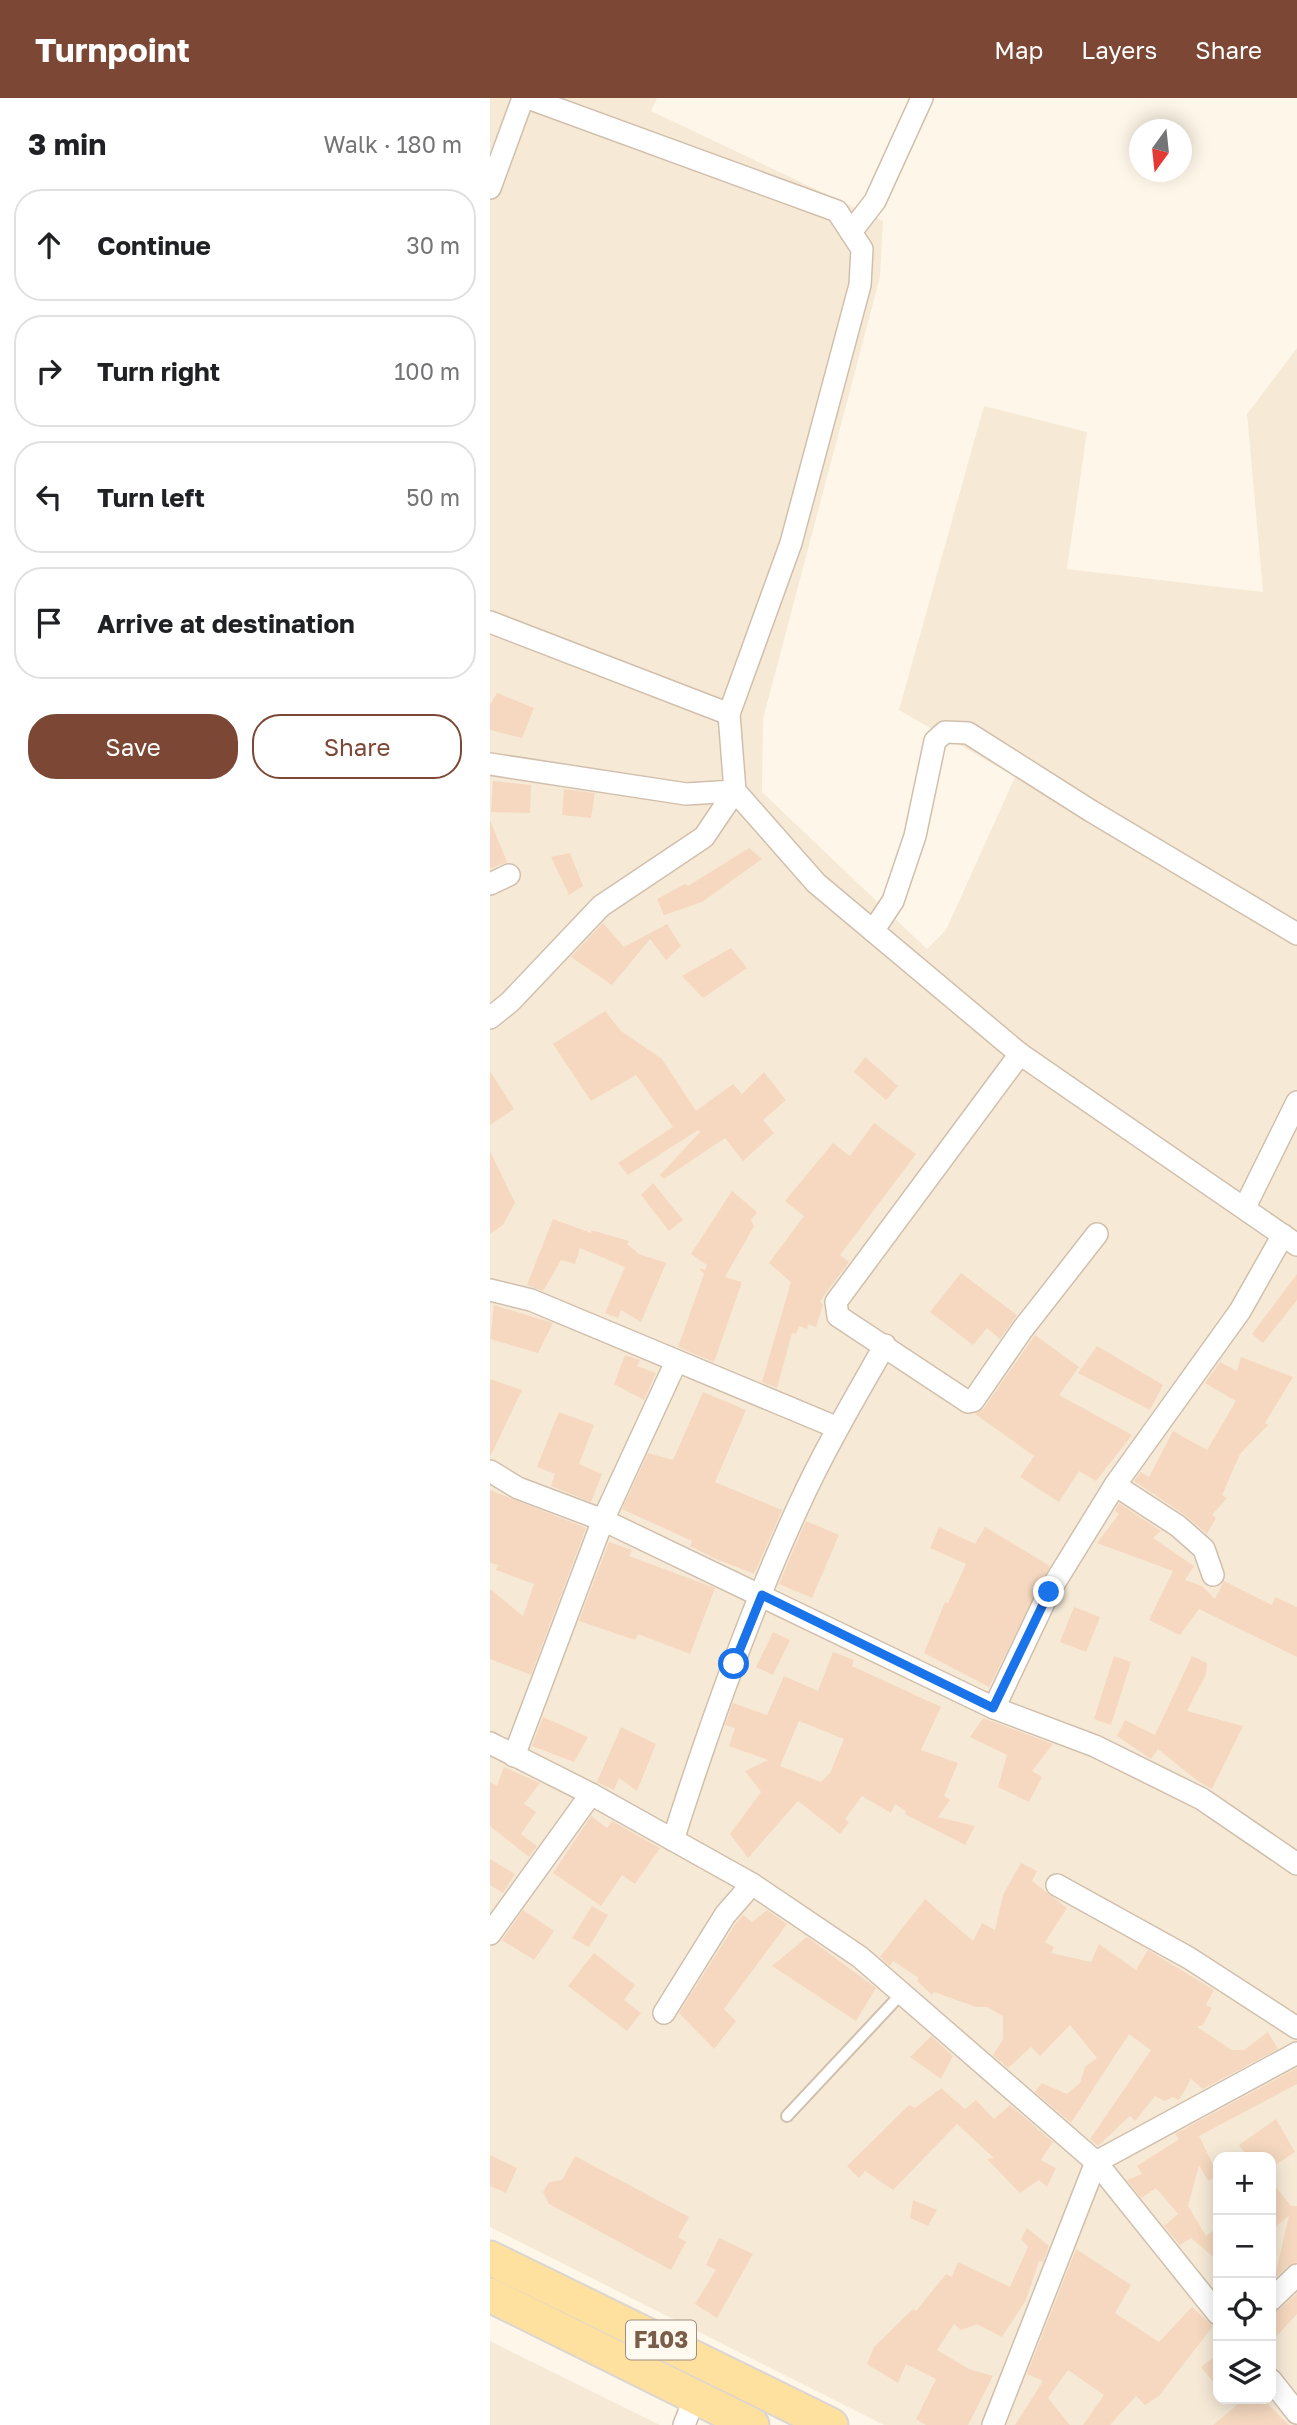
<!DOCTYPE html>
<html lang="en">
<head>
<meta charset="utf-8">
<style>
	:root { --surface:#fff; --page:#f2f2f2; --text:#202124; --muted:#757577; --line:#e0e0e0; --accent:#7c4835 }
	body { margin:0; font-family:"Golos Text",sans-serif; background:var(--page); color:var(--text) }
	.controls { position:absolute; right:21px; bottom:21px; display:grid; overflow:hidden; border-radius:14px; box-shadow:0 4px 18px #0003 }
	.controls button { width:63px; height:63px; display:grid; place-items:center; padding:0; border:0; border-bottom:2px solid var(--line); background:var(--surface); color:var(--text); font:35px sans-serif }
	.compass { position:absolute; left:639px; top:21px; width:63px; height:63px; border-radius:50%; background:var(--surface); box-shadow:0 4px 18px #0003; rotate:195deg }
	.stop { position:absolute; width:21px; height:21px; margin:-16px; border:5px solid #1a73e8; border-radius:50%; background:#fff }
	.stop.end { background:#1a73e8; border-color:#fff; box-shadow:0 2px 7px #0008 }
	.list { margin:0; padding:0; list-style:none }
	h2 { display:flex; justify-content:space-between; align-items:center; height:91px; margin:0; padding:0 28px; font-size:30px }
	h2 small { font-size:23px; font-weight:400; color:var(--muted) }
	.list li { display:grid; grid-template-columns:46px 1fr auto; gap:21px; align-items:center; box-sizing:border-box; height:112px; margin:0 14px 14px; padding:0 14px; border:2px solid var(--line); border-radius:28px }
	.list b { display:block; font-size:26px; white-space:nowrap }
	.list em { font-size:23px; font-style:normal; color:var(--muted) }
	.actions { display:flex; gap:14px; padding:21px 28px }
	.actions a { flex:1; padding:16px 0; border:2px solid var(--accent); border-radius:28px; text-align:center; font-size:24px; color:var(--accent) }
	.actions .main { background:var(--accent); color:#fff }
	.icon { flex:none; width:38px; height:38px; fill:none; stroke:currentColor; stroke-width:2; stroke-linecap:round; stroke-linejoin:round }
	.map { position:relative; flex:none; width:807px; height:2327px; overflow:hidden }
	header { display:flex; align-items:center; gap:42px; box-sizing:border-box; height:98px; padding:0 35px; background:var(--accent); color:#fff }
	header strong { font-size:33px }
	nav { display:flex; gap:38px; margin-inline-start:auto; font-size:24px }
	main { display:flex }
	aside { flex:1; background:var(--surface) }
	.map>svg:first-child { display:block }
	.residential { fill:#f6ead7; fill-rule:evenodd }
	.building { fill:#f5d8bf; fill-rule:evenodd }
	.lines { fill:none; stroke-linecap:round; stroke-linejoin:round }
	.service-casing { stroke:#d1bfad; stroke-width:14 }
	.minor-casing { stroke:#d1bfad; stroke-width:24 }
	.primary-casing { stroke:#dcd5d0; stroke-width:37 }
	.service { stroke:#fff; stroke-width:10 }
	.minor { stroke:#fff; stroke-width:21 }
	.primary { stroke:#fee19f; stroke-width:33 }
	.route { stroke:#1a73e8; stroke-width:9 }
	.labels { text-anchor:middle; stroke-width:6; stroke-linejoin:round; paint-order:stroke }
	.shield { fill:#fffaf0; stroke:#a28d7c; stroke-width:2 }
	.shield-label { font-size:23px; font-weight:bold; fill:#7a5e4a }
</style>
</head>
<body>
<header>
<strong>Turnpoint</strong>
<nav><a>Map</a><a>Layers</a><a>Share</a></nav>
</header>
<main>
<aside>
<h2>3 min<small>Walk · 180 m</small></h2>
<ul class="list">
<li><svg class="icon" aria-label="ahead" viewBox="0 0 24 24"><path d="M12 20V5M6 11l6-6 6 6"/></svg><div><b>Continue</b></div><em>30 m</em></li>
<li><svg class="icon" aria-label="right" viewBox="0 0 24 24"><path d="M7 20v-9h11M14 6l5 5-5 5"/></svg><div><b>Turn right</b></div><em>100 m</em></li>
<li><svg class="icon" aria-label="left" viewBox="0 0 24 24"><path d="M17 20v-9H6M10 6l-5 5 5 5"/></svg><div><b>Turn left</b></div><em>50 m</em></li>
<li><svg class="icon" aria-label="arrive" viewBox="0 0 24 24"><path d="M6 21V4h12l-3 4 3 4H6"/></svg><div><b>Arrive at destination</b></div></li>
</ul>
<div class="actions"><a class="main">Save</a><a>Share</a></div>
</aside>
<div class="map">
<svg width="807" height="2327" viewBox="0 0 807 2327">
	<rect width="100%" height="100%" fill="#fef7e9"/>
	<g class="residential">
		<path d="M0,0H167L161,13L393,123L390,179L273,621L272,694L437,851L456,832L525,679L409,612L494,308L597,334L577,471L773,494L757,316L807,250V2327H394L0,2129ZM728,2059H781V2301H728Z"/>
		<path d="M0,2243L170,2327H0Z"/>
	</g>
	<g class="building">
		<path d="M7,595L44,610L32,640L0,632V607Z"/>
		<path d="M3,683L41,687L40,715L1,714Z"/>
		<path d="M74,691L105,695L101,720L72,717Z"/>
		<path d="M0,722L17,764L0,771Z"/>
		<path d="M259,750L272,761L212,804L174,817L167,801L195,786L198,788Z"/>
		<path d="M80,755L93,788L79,797L61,759Z"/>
		<path d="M113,825L134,849L177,826L191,848L176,862L160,841L122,887L81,859Z"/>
		<path d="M241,850L257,870L213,900L192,878Z"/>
		<path d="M115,913L131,933L172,961L206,1013L243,986L252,996L274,974L296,1002L273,1022L284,1035L253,1063L235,1040L174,1081L170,1077L210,1034L208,1032L138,1077L128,1065L183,1029L146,977L101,1003L63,946Z"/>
		<path d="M375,959L408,988L396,1002L364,974Z"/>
		<path d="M0,973L24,1011L0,1027Z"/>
		<path d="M384,1025L426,1056L350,1157L359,1164L330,1203L333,1207L326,1229L318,1226L317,1231L309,1228L306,1236L302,1235L287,1290L272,1284L301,1184L279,1165L314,1118L295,1103L343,1045L360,1058Z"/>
		<path d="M0,1053L25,1105L13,1127L0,1136Z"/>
		<path d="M163,1085L193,1122L179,1133L151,1097Z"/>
		<path d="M242,1093L267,1114L261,1122L264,1128L235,1179L252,1184L224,1264L188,1249L214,1176L209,1170L215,1172L217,1167L201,1156Z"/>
		<path d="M63,1121L101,1135V1132L139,1143L137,1146L149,1156L176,1165L151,1224L131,1212L128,1220L115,1215L135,1169L90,1150L85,1166L71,1162L53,1193L37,1187Z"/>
		<path d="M471,1175L527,1217L510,1241L497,1230L483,1247L440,1214Z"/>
		<path d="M807,1176V1202L773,1245L762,1236Z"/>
		<path d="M4,1207L63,1225L48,1255L0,1241Z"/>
		<path d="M545,1237L589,1269L569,1297L642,1337L606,1383L589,1373L569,1404L530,1379L544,1358L485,1316L494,1310Z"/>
		<path d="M607,1248L673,1287L660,1312L588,1275Z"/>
		<path d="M135,1257L150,1262L147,1268L166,1275L154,1302L124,1286Z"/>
		<path d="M751,1259L803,1279L775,1325L778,1327L750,1356L732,1397L737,1400L722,1417L726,1420L717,1436L695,1417L644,1383L651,1374L659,1379L683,1333L717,1352L746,1303L715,1285L730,1264L747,1273Z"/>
		<path d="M0,1281L32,1292L0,1359Z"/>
		<path d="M213,1294L256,1312L225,1384L292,1412L264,1476L224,1460L200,1448L202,1443L132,1411L158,1355L183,1362Z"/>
		<path d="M69,1314L104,1327L89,1366L112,1376L101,1404L61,1388L65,1376L47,1369Z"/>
		<path d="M0,1392L96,1430L41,1577L0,1561V1491L33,1518L44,1486L6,1472L8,1467L0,1465Z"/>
		<path d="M629,1405L671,1433L663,1440L704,1468L695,1482L712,1488L725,1501L734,1483L782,1507L785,1499L807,1509V1559L709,1511L690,1537L659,1522L683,1473L607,1445L629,1416L625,1413Z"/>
		<path d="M316,1423L349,1437L322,1500L289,1486Z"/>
		<path d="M449,1429L485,1446L495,1429L560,1468L499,1589L434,1555L455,1504L458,1505L476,1466L440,1450Z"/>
		<path d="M119,1444L142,1452L139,1458L225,1490L200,1556L148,1536L145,1542L89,1523Z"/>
		<path d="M584,1509L610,1519L596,1554L570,1544Z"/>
		<path d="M283,1534L300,1542L283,1577L266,1569Z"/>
		<path d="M343,1554L364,1562L362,1568L451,1609L431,1652L468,1665L454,1698L460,1702L448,1719L485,1728L475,1747L415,1716L416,1713L405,1706L401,1715L372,1698L355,1721L359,1724L350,1736L308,1703L258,1760L240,1736L271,1694L255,1673L278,1662L239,1648L245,1630L235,1627L243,1605L277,1617L294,1578L328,1593ZM309,1623L354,1641L340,1675L331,1684L290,1668Z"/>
		<path d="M624,1558L641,1564L621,1627L604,1621Z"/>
		<path d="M702,1558L717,1565L716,1576L697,1613L753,1628L722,1691L709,1684L668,1651L661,1661L627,1638L635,1622L665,1637Z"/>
		<path d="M53,1619L98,1639L84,1664L42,1648Z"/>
		<path d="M493,1620L563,1646L542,1673L552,1679L539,1704L508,1689L517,1657L480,1639Z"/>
		<path d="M131,1629L166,1646L147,1693L129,1680L124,1692L107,1684Z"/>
		<path d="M14,1669L50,1685L34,1706L46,1714L31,1736L47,1748L39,1759L0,1728V1684L7,1688Z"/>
		<path d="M101,1718L117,1730L122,1723L170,1750L145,1786L132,1777L111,1808L63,1775Z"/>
		<path d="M0,1761L25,1776L13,1795L0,1787Z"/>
		<path d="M531,1765L547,1773L542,1783L577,1810L555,1844L564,1849L561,1855L601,1864L609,1846L646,1872L658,1852L724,1892L716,1907L722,1910L713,1927L707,1929L742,1952H754L778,1934L788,1951L713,1991L701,1981L689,2002L683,1999L674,2003L665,1998L645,2023L640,2018L608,2048L600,2041L661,1952L639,1936L581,2025L545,1994L552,1985L577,1996L590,1985L595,1969L607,1960L580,1927L550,1958L541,1949L518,1970L503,1957L513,1941V1918L497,1909H486L444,1894L442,1897L427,1883L429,1880L403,1863L400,1868L390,1859L435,1801L483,1843L492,1825L505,1832L513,1797Z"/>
		<path d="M102,1808L118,1817L99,1849L82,1840Z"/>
		<path d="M33,1812L64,1833L44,1862L12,1842Z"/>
		<path d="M277,1812L297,1826L234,1911L246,1923L224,1951L189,1915L246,1825L253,1817L262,1824Z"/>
		<path d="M317,1839L386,1890L366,1923L282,1868Z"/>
		<path d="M104,1855L145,1887L134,1902L151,1915L137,1933L78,1888Z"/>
		<path d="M441,1938L463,1958L451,1981L420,1959Z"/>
		<path d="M807,1970V1986L709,2038L728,2077L718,2083L709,2067L698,2108L716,2138L728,2129V2163L701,2140L690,2147L674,2128L688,2116L666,2090L651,2100L637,2082L652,2076L647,2068L689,2041L685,2036Z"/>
		<path d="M451,1990L475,2011L486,2002L504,2021L520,2007L563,2044L551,2062L566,2070L557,2089L549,2082L530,2095L497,2061L504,2060L467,2026L403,2092L375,2073L369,2080L357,2068L419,2007L425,2010Z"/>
		<path d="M786,2021L805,2054L781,2070V2059H758L749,2047Z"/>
		<path d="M0,2057L27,2070L16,2095L0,2088Z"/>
		<path d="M85,2058L199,2119L188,2139L196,2144L181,2172L59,2106L53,2094L59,2084L72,2082Z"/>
		<path d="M781,2083L801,2108H807V2164L798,2168L784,2181L799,2118L781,2132Z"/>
		<path d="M423,2102L447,2112L438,2128L420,2120Z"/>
		<path d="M537,2130L559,2148L553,2164L549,2163L536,2202L512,2239L487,2226L471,2232L464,2226L447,2252L479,2271L503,2278L478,2327H436L426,2321L446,2281L416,2266L408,2285L377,2266L384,2249L423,2211L426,2213L456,2176L462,2179L468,2164L520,2189L538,2149L531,2141Z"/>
		<path d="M229,2140L263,2156L227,2220L205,2206L226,2172L216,2167Z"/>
		<path d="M586,2151L641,2187L625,2215L669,2244L702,2209L723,2228L669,2298L655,2307L646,2298L620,2327H593L614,2297L578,2272L558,2300L580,2327H525L553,2283L537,2276Z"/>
		<path d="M807,2195V2216L781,2244V2215L790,2211Z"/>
		<path d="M728,2256V2290L711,2269Z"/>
		<path d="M754,2301H773L799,2327H723Z"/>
	</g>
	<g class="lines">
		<defs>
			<path id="service" d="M297,2018L413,1894"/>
			<g id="minor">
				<path d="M38,0L347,113L372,151L370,187L301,445L239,616L245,693L326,785L530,956L807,1147"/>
				<path d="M0,90L33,0"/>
				<path d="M361,134L385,103L432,0"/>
				<path d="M0,524L239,616"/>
				<path d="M0,666L196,696L245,693"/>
				<path d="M0,786L19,777"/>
				<path d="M383,833L403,803L425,738L445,643L455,634L478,635L601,713L807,836"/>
				<path d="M0,920L20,904L111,808L214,739L245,693"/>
				<path d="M530,956L346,1204L348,1218L478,1304L483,1303L532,1232L607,1136"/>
				<path d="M755,1109L807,1004"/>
				<path d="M0,1192L41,1202L348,1330"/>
				<path d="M0,1373L28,1390L113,1422L504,1610L605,1648L712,1701L807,1766"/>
				<path d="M625,1387L688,1428L714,1451L723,1477"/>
				<path d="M504,1610L559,1494L625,1387L750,1213L793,1137"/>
				<path d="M0,1645L101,1696L262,1786L370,1859L606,2064L728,2216"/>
				<path d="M24,1658L113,1422L186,1264"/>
				<path d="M183,1742C219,1629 259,1515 309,1407C334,1352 365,1300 395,1247"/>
				<path d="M567,1787L699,1860L807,1930"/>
				<path d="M0,1836L101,1696"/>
				<path d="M174,1915L235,1817L262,1786"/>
				<path d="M781,2202L807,2177"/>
				<path d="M781,2282L807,2315"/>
				<path d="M194,2327L205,2299"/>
				<path d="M503,2327L606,2064L807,1955"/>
			</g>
			<g id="primary">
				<path d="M0,2160L341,2327"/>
				<path d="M0,2197L262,2327"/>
			</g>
		</defs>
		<use href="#service" class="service-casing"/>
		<use href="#minor" class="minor-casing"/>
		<use href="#primary" class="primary-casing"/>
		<use href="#service" class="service"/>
		<use href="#minor" class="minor"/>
		<use href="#primary" class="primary"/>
	</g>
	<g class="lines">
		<path class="route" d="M244,1566L272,1497L503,1610L559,1494"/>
	</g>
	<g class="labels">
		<rect class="shield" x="136" y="2222.5" width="70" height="39" rx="5"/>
		<g class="shield-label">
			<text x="171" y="2250">F103</text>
		</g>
	</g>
</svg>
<div class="controls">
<button>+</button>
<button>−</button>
<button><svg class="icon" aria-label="locate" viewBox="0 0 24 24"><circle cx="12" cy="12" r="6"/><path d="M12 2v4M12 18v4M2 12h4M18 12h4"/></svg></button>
<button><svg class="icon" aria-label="layers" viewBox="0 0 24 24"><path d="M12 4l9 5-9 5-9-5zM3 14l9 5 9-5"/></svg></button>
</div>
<svg class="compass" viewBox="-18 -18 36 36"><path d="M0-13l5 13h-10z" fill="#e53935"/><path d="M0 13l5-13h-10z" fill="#757577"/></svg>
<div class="stop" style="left:244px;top:1566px"></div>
<div class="stop end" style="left:559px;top:1494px"></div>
</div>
</main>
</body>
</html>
